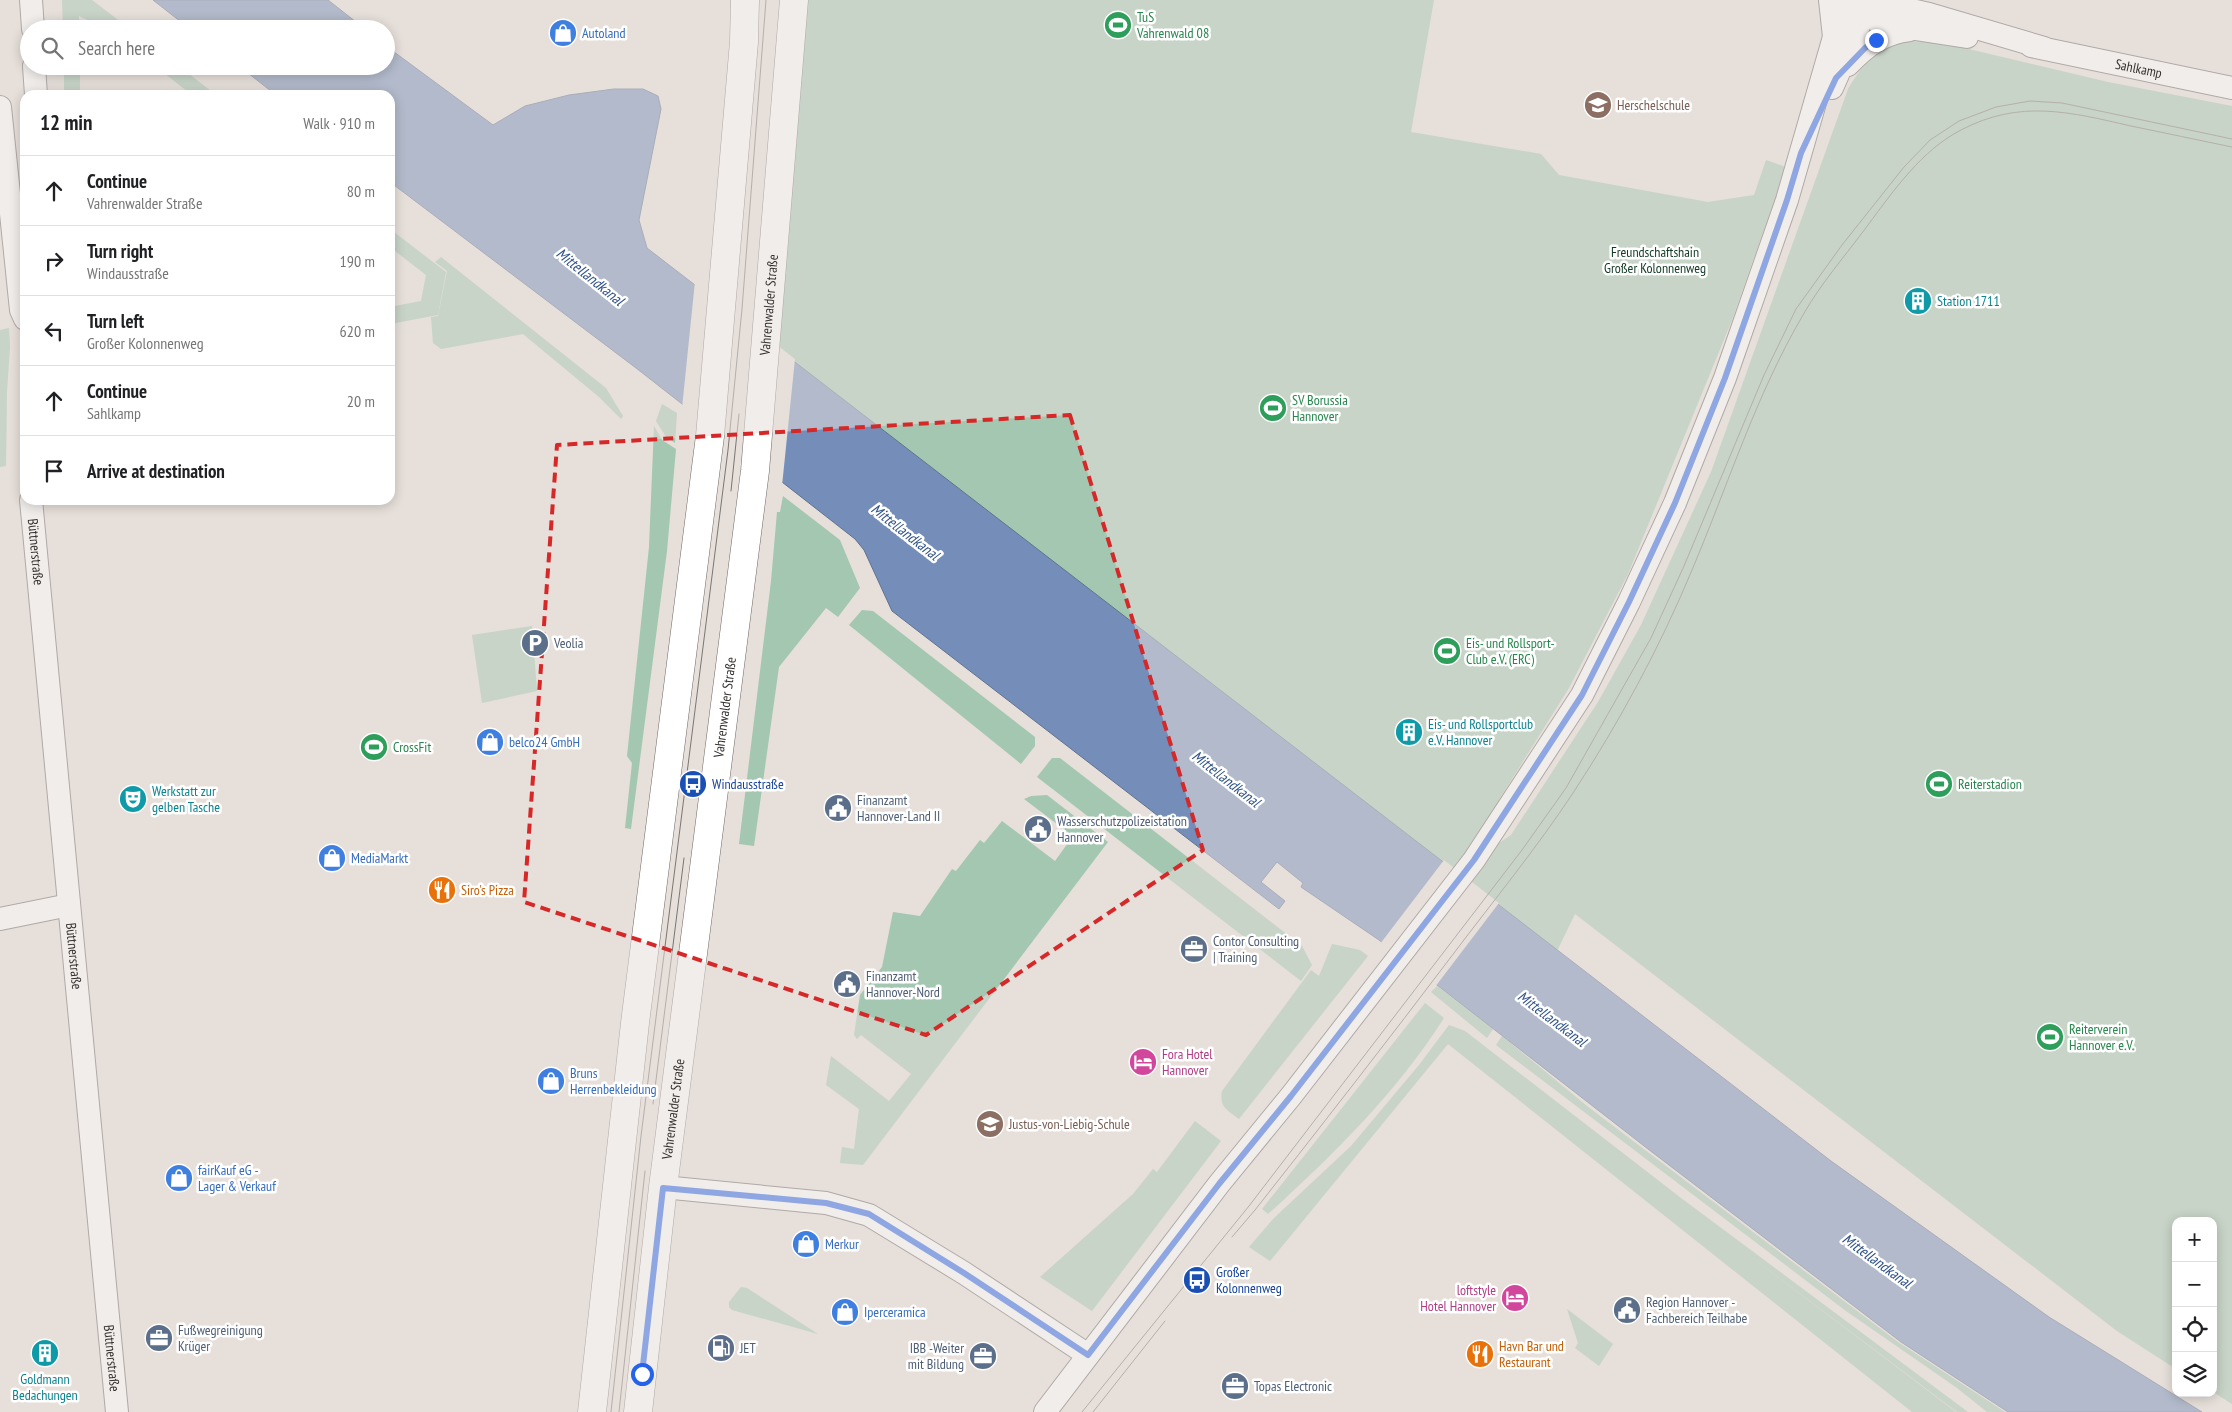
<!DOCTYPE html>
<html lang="en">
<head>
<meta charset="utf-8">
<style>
	:root { --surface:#fff; --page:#f6f6f6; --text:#202124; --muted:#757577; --line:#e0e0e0 }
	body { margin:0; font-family:"PT Sans Narrow",sans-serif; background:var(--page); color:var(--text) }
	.controls { position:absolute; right:15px; bottom:15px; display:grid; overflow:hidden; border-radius:10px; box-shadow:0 2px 12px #0003 }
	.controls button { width:45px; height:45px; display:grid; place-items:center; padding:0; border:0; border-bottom:1px solid var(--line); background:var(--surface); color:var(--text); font:25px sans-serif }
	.stop { position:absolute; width:15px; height:15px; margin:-11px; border:4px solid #2563eb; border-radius:50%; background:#fff }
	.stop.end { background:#2563eb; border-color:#fff; box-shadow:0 1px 5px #0008 }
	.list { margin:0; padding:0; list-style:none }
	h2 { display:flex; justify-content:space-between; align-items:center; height:65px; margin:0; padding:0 20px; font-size:21px }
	h2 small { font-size:16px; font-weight:400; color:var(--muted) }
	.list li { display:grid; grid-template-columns:32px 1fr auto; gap:15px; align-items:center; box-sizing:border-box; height:70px; padding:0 20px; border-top:1px solid var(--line) }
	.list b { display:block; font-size:19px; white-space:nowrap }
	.list p { margin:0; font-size:16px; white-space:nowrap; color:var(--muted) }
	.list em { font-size:16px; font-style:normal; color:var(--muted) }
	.icon { flex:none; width:28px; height:28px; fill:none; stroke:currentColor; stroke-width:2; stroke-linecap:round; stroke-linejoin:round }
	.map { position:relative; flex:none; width:2232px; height:1412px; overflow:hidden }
	.search { position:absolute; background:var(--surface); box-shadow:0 2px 12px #0003; left:20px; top:20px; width:375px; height:55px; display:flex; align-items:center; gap:12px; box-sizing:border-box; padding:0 18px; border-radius:28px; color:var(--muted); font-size:19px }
	.panel { position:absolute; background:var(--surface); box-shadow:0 2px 12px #0003; left:20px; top:90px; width:375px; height:415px; border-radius:15px }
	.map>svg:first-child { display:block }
	.green { fill:#a3c7b0 }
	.water { fill:#748eb9; stroke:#617290 }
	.pier { fill:#e6dfda }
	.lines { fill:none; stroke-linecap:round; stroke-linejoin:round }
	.minor-casing { stroke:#6f6965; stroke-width:24 }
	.major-casing { stroke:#6f6965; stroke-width:29 }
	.minor { stroke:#fff; stroke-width:22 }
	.major { stroke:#fff; stroke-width:28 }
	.tram { stroke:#7a7673; stroke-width:1 }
	.route { stroke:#2563eb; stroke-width:6 }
	.marked { fill:none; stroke:#d62828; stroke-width:4; stroke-dasharray:10 6; stroke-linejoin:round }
	.labels { text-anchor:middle; stroke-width:5; stroke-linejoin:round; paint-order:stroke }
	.leisure-label { font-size:14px; fill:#27864d; stroke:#fff; text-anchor:start }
	.shop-label { font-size:14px; fill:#366cbe; stroke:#fff; text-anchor:start }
	.street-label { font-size:14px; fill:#34312f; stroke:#fff }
	.education-label { font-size:14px; fill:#785e54; stroke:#fff; text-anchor:start }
	.park-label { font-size:14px; fill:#113a24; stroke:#fff }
	.culture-label { font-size:14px; fill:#0d838f; stroke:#fff; text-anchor:start }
	.service-label { font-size:14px; fill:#4e5e75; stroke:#fff; text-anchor:start }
	.transit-label { font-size:14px; fill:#164399; stroke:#fff; text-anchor:start }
	.food-label { font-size:14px; fill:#c56008; stroke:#fff; text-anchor:start }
	.hotel-label { font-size:14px; fill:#b23c85; stroke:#fff; text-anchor:start }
	.water-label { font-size:15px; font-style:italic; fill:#305289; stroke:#fff }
</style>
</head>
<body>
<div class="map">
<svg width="2232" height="1412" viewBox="0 0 2232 1412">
	<rect width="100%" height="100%" fill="#e6dfda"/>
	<g class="green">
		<path d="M62,0H92L130,29H106L79,16V29H63Z"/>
		<path d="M794,0H1434L1411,132L1541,154L1559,175L1708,202L1754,195L1766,160L1786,167L1732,320L1628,574L1569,688L1500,798L1475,859L1511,835L1598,702L1641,625L1711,472L1848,89C1873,47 1890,38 1939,42L2108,82L2232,106V1404L2213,1392V1221H2176V1369L2117,1331L1575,914L1557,951L770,343Z"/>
		<rect x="64" y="66" width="16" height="29"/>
		<path d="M155,66H179L216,95H192Z"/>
		<path d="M390,229L446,272L438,315L390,324V307L421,301L426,275L390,247Z"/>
		<path d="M441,257L606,388L623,416L621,419L599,397L523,334L441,349L433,343L431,317L438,316L447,271L435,262Z"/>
		<path d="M9,328L10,347L7,392L6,466L0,467V330Z"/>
		<path d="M662,404L677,413L675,443L666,437L656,421Z"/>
		<path d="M654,426L662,440L676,449L667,551L631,829L625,828L632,763L627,756L649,547Z"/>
		<path d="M783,496L840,540L860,588L838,617L826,608L779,667L754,846L739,844L771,581L777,512H780Z"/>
		<path d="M862,610L873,611L1035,737V746L1021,764L849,625Z"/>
		<path d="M532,626L537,691L482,703L472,635Z"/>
		<path d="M1052,758H1060L1302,946L1312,965L1301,981L1037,777Z"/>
		<path d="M1047,795L1108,842L863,1165L840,1163L842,1147L854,1149L859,1109L826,1085L831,1056L889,1101L911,1074L861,1035L857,1039L854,1035L860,995L882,967L893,912L920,916L952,869L956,871L980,840L984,843L1002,821L1055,861L1073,836L1024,799L1031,796Z"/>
		<path d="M1332,944L1360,950L1368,956L1239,1119C1227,1110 1219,1107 1222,1091L1311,970L1319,976Z"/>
		<path d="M1437,986L1493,1029L1487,1038L1431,992Z"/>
		<path d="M1425,1003L1444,1018C1397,1092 1333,1155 1268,1214L1262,1209Z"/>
		<path d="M1449,1025L1465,1031L1681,1198L1968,1412H1957L1713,1228L1956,1412H1912L1448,1044L1270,1261L1249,1247L1273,1219L1351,1146L1419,1065Z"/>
		<path d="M1502,1036L1587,1106L1898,1342L2005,1412H1987L1957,1388L1846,1311L1496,1045Z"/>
		<path d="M1195,1121L1221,1141L1092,1311L1040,1277L1133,1194L1153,1169L1157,1172Z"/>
		<path d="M741,1287L747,1288L818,1334L732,1310L729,1307V1302Z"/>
		<path d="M1567,1309L1613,1344L1599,1366L1575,1348L1578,1343Z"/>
	</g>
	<g class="water">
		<path d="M153,0H328L365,29H190Z"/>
		<path d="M386,46L493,125L525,106L569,95L614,89H643L658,96L661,109L639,220L647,248L1831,1161L2049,1317L2202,1412H2008L1901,1342L1648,1149L1379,940L1301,887L1303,883L1277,862L1261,882L1285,901L1279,909L892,611L864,550L855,539L636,368L390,182V95H276L239,66H386Z"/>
	</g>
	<g class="pier">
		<path d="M695,281L795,359L782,486L682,408Z"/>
		<path d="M1444,860L1499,903L1435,987L1380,944Z"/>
	</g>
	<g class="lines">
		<defs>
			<g id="minor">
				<path d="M31,0L33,29"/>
				<path d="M1830,0L1834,37"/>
				<path d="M1851,3L1875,20L1915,29L1967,37"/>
				<path id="s1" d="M2031,46L2232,88"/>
				<path d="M1848,65C1866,46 1883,33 1910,30"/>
				<path d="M34,66L36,95"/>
				<path d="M1832,88L1858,29V0"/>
				<path d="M0,107L21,310L25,319"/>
				<path id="s2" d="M31,500L117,1412"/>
				<path d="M0,919L69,905"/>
				<path d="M663,1187L826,1203L869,1215L964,1273L1088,1355"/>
				<path d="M1045,1412L1219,1184L1291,1096L1474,860L1582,695L1629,602L1675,503L1725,378L1787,200L1834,37L1847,16L1859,8L1885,4L1929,14L2044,48"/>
			</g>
			<g id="major">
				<path d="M592,1412L635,1023L710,436L744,42L745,0"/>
				<path id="s3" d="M638,1412L663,1187L755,471L794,0"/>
			</g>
		</defs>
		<use href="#minor" class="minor-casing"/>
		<use href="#major" class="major-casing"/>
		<use href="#minor" class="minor"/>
		<use href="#major" class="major"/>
		<g class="tram">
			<path d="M731,491L739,414"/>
			<path d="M653,1104L684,858"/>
			<path d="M1232,1237L1255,1210C1322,1125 1389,1039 1454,953C1494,900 1536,849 1573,793C1619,723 1660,647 1692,570C1728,485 1756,395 1803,315C1821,283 1846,255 1868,225C1894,190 1922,150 1961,130C2020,99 2070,112 2131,126C2165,133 2198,140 2232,147"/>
			<path d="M611,1412L641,1136L728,450L742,309L766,0"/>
			<path d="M619,1412L645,1171"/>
			<path d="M1082,1412L1249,1206L1522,850L1566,788L1651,638L1684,566L1764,375L1796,309L1842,245L1904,167L1930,140L1959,121L1996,107L2030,101L2062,103L2232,139"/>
			<path d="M1093,1412L1165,1321"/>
		</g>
	</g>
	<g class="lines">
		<path class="route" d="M642,1374L663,1188L826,1203L869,1214L964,1273L1088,1355L1219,1184L1291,1096L1474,860L1582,695L1629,602L1675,503L1725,378L1787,200L1801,153L1836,78L1865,48L1876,40"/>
	</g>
	<path d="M0 0H2232V1412H0ZM1070,415L1203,850L926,1035L524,902L557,445Z" fill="#e6dfda" fill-opacity=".55" fill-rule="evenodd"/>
	<path class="marked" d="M1070,415L1203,850L926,1035L524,902L557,445Z"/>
	<defs>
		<symbol id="stadium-disc" viewBox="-11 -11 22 22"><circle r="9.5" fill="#2e9e5b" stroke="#fff"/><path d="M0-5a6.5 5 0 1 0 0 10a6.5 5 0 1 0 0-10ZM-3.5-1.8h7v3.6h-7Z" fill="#fff"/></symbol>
		<symbol id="shop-disc" viewBox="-11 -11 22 22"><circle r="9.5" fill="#3f7fe0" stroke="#fff"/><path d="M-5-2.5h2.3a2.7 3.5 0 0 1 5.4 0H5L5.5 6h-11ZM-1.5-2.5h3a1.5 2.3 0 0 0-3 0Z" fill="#fff"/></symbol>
		<symbol id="school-disc" viewBox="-11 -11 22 22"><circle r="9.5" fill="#8d6e63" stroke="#fff"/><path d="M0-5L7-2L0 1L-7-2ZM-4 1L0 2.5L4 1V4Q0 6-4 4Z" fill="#fff"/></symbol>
		<symbol id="building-disc" viewBox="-11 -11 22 22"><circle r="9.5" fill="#0f9aa8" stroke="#fff"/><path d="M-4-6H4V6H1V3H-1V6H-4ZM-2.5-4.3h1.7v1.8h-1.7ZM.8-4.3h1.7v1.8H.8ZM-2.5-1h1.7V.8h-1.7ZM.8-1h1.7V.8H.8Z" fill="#fff"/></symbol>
		<symbol id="parking-disc" viewBox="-11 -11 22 22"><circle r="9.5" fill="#5c6f8a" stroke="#fff"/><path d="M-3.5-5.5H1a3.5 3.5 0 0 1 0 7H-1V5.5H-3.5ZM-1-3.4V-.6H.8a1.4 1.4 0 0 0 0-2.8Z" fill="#fff"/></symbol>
		<symbol id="bus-disc" viewBox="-11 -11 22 22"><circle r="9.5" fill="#1a4fb4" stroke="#fff"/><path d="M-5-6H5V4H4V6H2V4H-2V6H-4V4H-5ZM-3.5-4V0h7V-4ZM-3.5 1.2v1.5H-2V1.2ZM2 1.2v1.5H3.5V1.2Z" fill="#fff"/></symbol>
		<symbol id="theatre-disc" viewBox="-11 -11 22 22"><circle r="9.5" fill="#0f9aa8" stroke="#fff"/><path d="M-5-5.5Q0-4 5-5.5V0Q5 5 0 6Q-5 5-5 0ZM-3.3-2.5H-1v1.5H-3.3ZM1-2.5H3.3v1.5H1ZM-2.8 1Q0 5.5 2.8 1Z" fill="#fff"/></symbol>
		<symbol id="civic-disc" viewBox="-11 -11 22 22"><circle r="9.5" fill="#5c6f8a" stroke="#fff"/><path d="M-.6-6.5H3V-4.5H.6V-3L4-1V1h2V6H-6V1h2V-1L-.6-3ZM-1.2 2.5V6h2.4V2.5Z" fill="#fff"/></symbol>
		<symbol id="restaurant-disc" viewBox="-11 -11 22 22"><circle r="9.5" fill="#e8710a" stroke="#fff"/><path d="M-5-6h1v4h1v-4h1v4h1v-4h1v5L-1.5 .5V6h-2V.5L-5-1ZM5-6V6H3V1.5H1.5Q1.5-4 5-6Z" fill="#fff"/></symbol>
		<symbol id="office-disc" viewBox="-11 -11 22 22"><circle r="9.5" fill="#5c6f8a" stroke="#fff"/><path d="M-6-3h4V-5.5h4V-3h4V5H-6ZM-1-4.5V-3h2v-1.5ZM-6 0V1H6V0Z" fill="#fff"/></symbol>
		<symbol id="hotel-disc" viewBox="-11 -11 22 22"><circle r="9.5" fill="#d1479c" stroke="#fff"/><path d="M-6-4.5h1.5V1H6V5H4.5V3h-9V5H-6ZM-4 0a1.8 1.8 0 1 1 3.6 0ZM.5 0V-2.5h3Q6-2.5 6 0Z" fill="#fff"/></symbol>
		<symbol id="university-disc" viewBox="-11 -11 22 22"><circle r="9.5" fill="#8d6e63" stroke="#fff"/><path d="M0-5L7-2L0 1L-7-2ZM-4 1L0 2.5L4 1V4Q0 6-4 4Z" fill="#fff"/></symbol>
		<symbol id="fuel-disc" viewBox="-11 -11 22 22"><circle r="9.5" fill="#5c6f8a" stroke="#fff"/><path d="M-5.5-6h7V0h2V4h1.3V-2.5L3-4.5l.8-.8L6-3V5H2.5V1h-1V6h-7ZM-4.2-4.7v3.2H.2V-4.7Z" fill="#fff"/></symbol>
	</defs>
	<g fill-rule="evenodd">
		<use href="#stadium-disc" x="1102" y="9" width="32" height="32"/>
		<use href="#shop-disc" x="547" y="17" width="32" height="32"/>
		<use href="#school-disc" x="1582" y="89" width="32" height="32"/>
		<use href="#building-disc" x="1902" y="285" width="32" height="32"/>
		<use href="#stadium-disc" x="1257" y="392" width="32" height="32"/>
		<use href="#parking-disc" x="519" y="627" width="32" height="32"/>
		<use href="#stadium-disc" x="1431" y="635" width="32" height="32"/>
		<use href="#building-disc" x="1393" y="716" width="32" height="32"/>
		<use href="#shop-disc" x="474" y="726" width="32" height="32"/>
		<use href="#stadium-disc" x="358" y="731" width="32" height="32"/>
		<use href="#bus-disc" x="677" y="768" width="32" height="32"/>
		<use href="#stadium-disc" x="1923" y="768" width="32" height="32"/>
		<use href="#theatre-disc" x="117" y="783" width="32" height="32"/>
		<use href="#civic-disc" x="822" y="792" width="32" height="32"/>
		<use href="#civic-disc" x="1022" y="813" width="32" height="32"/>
		<use href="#shop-disc" x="316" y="842" width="32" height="32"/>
		<use href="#restaurant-disc" x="426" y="874" width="32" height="32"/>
		<use href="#office-disc" x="1178" y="933" width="32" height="32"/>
		<use href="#civic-disc" x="831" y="968" width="32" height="32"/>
		<use href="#stadium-disc" x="2034" y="1021" width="32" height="32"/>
		<use href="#hotel-disc" x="1127" y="1046" width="32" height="32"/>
		<use href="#shop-disc" x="535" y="1065" width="32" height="32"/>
		<use href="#university-disc" x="974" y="1108" width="32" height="32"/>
		<use href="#shop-disc" x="163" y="1162" width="32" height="32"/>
		<use href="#shop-disc" x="790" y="1228" width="32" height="32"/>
		<use href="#bus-disc" x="1181" y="1264" width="32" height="32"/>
		<use href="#hotel-disc" x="1499" y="1282" width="32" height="32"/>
		<use href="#civic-disc" x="1611" y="1294" width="32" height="32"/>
		<use href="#shop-disc" x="829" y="1296" width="32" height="32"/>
		<use href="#office-disc" x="143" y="1322" width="32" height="32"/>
		<use href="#fuel-disc" x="705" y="1332" width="32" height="32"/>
		<use href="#building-disc" x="29" y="1337" width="32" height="32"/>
		<use href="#restaurant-disc" x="1464" y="1338" width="32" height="32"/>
		<use href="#office-disc" x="967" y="1340" width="32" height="32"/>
		<use href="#office-disc" x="1219" y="1370" width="32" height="32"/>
	</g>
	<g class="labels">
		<g class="leisure-label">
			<text x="1137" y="22">TuS<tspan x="1137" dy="16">Vahrenwald 08</tspan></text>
			<text x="1292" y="405">SV Borussia<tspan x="1292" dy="16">Hannover</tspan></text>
			<text x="1466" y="648">Eis- und Rollsport-<tspan x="1466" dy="16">Club e.V. (ERC)</tspan></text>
			<text x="393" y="752">CrossFit</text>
			<text x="1958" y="789">Reiterstadion</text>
			<text x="2069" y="1034">Reiterverein<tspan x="2069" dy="16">Hannover e.V.</tspan></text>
		</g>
		<g class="shop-label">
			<text x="582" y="38">Autoland</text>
			<text x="509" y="747">belco24 GmbH</text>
			<text x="351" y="863">MediaMarkt</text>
			<text x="570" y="1078">Bruns<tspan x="570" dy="16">Herrenbekleidung</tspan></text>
			<text x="198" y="1175">fairKauf eG -<tspan x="198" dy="16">Lager &amp; Verkauf</tspan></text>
			<text x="825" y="1249">Merkur</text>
			<text x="864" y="1317">Iperceramica</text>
		</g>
		<g class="street-label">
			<text dy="5" stroke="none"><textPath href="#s1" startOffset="110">Sahlkamp</textPath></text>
			<text dy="5" stroke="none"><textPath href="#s3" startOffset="1115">Vahrenwalder Straße</textPath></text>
			<text dy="5" stroke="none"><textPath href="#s2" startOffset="52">Büttnerstraße</textPath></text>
			<text dy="5" stroke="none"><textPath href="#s3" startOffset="710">Vahrenwalder Straße</textPath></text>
			<text dy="5" stroke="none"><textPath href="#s2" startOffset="458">Büttnerstraße</textPath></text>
			<text dy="5" stroke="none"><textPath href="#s3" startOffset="305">Vahrenwalder Straße</textPath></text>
			<text dy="5" stroke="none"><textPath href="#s2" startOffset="862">Büttnerstraße</textPath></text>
		</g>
		<g class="education-label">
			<text x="1617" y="110">Herschelschule</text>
			<text x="1009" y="1129">Justus-von-Liebig-Schule</text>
		</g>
		<g class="park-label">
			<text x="1655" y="257">Freundschaftshain<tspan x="1655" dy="16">Großer Kolonnenweg</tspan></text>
		</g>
		<g class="culture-label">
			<text x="1937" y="306">Station 1711</text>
			<text x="1428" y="729">Eis- und Rollsportclub<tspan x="1428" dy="16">e.V. Hannover</tspan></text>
			<text x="152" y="796">Werkstatt zur<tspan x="152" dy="16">gelben Tasche</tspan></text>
			<text x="45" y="1384" text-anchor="middle">Goldmann<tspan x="45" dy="16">Bedachungen</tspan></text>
		</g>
		<g class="service-label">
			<text x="554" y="648">Veolia</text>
			<text x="857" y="805">Finanzamt<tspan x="857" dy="16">Hannover-Land II</tspan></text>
			<text x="1057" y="826">Wasserschutzpolizeistation<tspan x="1057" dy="16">Hannover</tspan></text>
			<text x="1213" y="946">Contor Consulting<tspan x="1213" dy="16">| Training</tspan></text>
			<text x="866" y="981">Finanzamt<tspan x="866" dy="16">Hannover-Nord</tspan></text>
			<text x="1646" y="1307">Region Hannover -<tspan x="1646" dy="16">Fachbereich Teilhabe</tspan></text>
			<text x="178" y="1335">Fußwegreinigung<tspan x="178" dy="16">Krüger</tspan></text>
			<text x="740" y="1353">JET</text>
			<text x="964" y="1353" text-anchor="end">IBB -Weiter<tspan x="964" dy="16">mit Bildung</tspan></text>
			<text x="1254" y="1391">Topas Electronic</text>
		</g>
		<g class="transit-label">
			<text x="712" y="789">Windausstraße</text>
			<text x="1216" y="1277">Großer<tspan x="1216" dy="16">Kolonnenweg</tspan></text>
		</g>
		<g class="food-label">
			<text x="461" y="895">Siro's Pizza</text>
			<text x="1499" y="1351">Havn Bar und<tspan x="1499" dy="16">Restaurant</tspan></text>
		</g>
		<g class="hotel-label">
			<text x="1162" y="1059">Fora Hotel<tspan x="1162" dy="16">Hannover</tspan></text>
			<text x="1496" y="1295" text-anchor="end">loftstyle<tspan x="1496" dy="16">Hotel Hannover</tspan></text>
		</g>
		<g class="water-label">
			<text transform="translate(590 277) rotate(39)" y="5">Mittellandkanal</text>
			<text transform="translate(905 532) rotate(38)" y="5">Mittellandkanal</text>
			<text transform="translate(1226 779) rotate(38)" y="5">Mittellandkanal</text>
			<text transform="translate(1552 1019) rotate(37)" y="5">Mittellandkanal</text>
			<text transform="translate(1877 1261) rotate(36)" y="5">Mittellandkanal</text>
		</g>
	</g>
</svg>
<div class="controls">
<button>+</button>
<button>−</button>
<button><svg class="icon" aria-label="locate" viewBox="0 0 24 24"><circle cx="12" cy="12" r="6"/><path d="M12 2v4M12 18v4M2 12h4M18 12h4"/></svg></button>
<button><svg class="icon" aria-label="layers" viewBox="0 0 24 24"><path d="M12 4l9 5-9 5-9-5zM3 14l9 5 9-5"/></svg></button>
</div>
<div class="stop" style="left:642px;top:1374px"></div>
<div class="stop end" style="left:1876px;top:40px"></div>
<div class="search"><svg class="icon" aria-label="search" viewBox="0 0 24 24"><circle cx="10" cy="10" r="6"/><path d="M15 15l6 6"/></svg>Search here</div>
<section class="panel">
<h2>12 min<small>Walk · 910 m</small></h2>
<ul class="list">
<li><svg class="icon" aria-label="ahead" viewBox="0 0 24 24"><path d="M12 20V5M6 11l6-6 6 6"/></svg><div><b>Continue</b><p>Vahrenwalder Straße</p></div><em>80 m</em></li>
<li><svg class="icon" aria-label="right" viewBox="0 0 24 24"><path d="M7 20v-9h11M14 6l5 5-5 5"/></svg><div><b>Turn right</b><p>Windausstraße</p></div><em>190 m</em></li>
<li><svg class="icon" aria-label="left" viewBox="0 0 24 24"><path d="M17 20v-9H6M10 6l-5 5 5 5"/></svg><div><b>Turn left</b><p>Großer Kolonnenweg</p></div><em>620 m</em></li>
<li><svg class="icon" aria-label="ahead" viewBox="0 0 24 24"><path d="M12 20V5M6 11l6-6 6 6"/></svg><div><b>Continue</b><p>Sahlkamp</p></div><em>20 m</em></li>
<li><svg class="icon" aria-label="arrive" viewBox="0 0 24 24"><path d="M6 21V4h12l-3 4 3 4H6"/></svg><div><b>Arrive at destination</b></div></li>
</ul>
</section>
</div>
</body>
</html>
